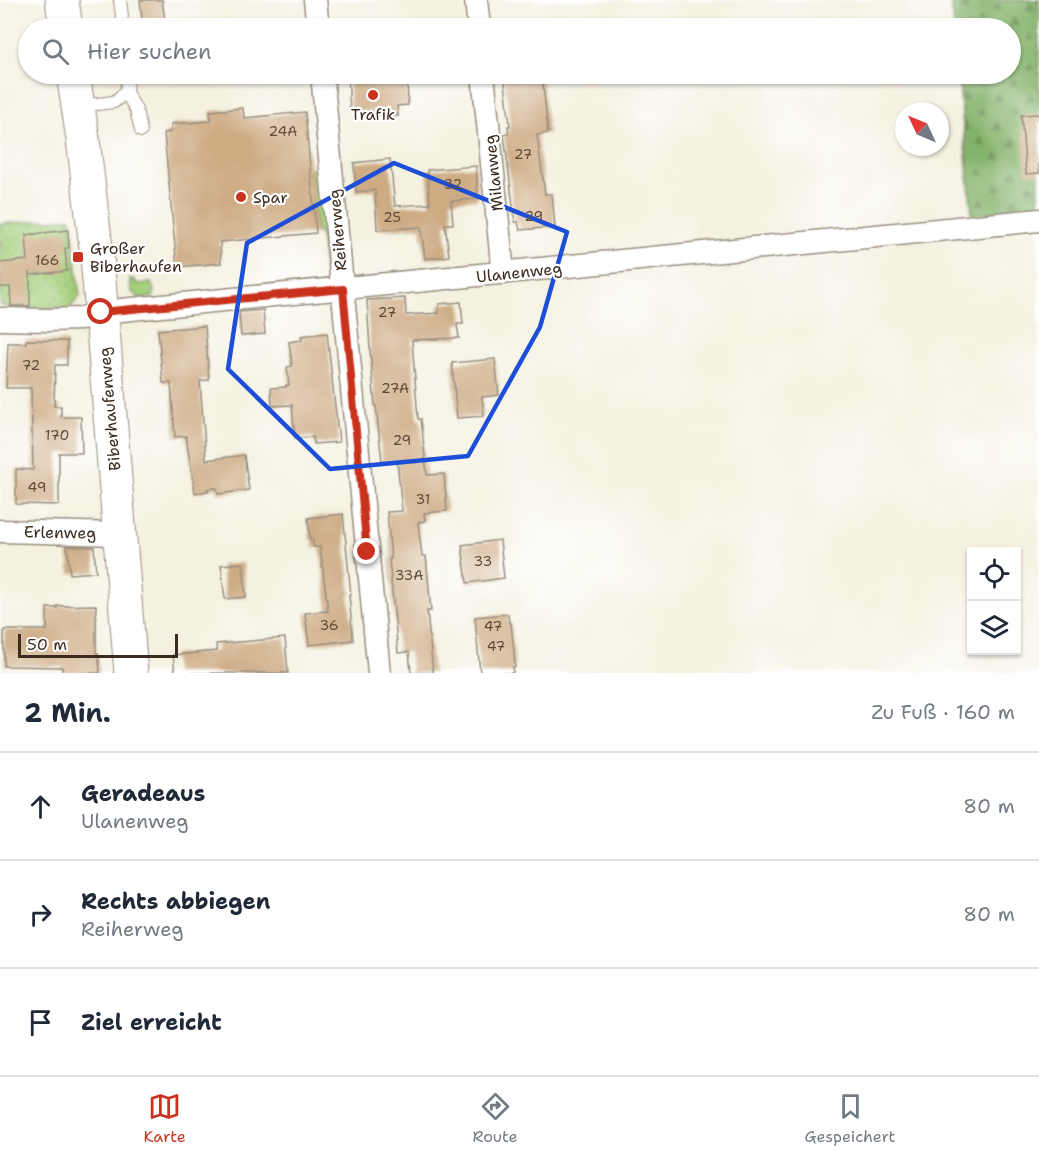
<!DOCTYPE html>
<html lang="de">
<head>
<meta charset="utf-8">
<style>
	:root { --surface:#fff; --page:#f6f6f7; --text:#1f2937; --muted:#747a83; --line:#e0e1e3; --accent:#c8321e }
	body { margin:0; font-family:"Shantell Sans",sans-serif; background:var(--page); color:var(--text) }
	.controls { position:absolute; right:18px; bottom:18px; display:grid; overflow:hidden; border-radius:0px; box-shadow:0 2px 4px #0004 }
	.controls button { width:54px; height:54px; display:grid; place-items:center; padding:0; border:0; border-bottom:2px solid var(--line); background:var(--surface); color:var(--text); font:30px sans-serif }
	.compass { position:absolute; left:895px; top:102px; width:54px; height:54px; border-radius:50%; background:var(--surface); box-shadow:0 2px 4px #0004; rotate:314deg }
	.scale { position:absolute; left:18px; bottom:15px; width:160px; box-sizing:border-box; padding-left:6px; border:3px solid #3b2a1e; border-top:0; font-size:16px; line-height:21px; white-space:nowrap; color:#3b2a1e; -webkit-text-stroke:4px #fff; paint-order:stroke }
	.stop { position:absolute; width:18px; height:18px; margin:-14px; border:4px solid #c8321e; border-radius:50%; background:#fff }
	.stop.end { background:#c8321e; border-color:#fff; box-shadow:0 2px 6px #0008 }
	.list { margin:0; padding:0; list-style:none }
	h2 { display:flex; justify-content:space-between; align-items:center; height:78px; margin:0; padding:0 24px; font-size:26px }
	h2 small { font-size:20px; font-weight:400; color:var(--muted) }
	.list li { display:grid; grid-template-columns:39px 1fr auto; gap:18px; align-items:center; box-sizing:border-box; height:108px; padding:0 24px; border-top:2px solid var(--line) }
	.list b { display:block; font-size:22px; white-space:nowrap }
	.list p { margin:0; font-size:20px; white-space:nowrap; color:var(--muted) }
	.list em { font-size:20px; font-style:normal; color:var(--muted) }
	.icon { flex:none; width:33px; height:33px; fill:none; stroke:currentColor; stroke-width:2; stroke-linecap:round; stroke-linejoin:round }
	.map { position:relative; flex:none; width:1039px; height:673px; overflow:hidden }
	.search { position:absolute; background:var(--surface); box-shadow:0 2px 4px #0004; left:18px; right:18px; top:18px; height:66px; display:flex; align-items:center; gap:15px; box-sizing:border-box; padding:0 21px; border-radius:33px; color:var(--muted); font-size:22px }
	.sheet { height:402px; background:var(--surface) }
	nav { display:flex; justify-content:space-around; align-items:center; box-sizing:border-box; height:84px; border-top:2px solid var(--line); background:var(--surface); font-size:16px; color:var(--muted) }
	nav a { display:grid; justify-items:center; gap:3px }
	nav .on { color:var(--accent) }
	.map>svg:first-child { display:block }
	.grass { fill:#a5cf7b; stroke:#707c4c; stroke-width:1.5 }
	.forest { fill:url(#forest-firs); stroke:#606e44; stroke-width:1.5 }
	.garden { fill:url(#garden-dots); stroke:#707c4c; stroke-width:1.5 }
	.building { fill:#cdab83 }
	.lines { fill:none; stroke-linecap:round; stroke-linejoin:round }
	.service-casing { stroke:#988e7f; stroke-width:14 }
	.minor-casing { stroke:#988e7f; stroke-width:25 }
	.secondary-casing { stroke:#988e7f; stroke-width:35 }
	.service { stroke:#fff; stroke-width:12 }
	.minor { stroke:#fff; stroke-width:22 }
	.secondary { stroke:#fff; stroke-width:33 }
	.route { stroke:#c8321e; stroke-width:8 }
	.marked { fill:none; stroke:#1d4ed8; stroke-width:4.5; stroke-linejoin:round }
	.poi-dot { fill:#c8321e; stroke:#fff; stroke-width:2 }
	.labels { text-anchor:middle; stroke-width:4.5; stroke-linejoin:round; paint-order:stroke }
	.number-label { font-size:14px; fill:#604a37 }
	.poi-label { font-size:16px; fill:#3b2a1e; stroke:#fff; text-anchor:start }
	.street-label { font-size:16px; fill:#3b2a1e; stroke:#fff }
</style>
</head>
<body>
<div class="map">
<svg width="1039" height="673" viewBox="0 0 1039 673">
	<defs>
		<pattern id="forest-firs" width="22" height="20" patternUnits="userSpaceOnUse" patternTransform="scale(1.5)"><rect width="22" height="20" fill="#84b26b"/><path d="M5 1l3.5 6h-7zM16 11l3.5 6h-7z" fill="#6d9157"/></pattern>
		<pattern id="garden-dots" width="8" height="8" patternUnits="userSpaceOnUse" patternTransform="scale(1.5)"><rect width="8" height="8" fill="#a5cf7b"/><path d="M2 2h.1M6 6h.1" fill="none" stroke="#8fb26a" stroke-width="1.8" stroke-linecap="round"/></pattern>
	</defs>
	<rect width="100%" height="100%" fill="#fff"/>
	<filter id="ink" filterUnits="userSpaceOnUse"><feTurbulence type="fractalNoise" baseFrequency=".0167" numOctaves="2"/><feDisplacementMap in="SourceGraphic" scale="12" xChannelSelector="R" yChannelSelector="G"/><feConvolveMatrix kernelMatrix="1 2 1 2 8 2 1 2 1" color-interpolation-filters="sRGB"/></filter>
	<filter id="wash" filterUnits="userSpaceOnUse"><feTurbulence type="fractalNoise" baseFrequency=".008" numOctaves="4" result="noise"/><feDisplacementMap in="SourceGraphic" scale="24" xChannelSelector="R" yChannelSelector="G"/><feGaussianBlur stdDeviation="1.35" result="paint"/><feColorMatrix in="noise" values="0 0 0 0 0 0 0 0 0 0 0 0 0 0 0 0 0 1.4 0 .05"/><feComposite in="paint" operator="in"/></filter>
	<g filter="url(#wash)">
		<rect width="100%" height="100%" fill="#f4f1e0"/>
		<g class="grass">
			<path d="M324,167L333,275L329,279L325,280L320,232L316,233L310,169Z"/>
			<path d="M130,279L135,280L137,284L151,283L154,291L153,297L140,299L131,291Z"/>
		</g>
		<path class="forest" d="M951,0H1039V208L972,215L958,74H1010V28H954Z"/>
		<path class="garden" d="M71,218L80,296L69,309L0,306V224Z"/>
		<g id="blocks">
			<g class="building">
				<path d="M140,0H162L166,28H143Z"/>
				<path d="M348,74H407L408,105L397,106L398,116L381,117V110L350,112Z"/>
				<path d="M504,74H542L548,133L537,135L545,194H552L555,227L520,230L518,222H515L504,134L509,133L508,126H510Z"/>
				<path d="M243,108L244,118L305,112L316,233L220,242L221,263L177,267L164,133L171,132V124L211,121L210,111Z"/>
				<path d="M1039,114V173L1026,174L1021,115Z"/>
				<path d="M390,159L395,206L430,204L427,170L476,166L478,199L451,201L453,224H445L449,256L425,259L421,227L377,230L375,190L356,192L354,163Z"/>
				<path d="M68,230L69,248H65L67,271L30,275V272V306H11L10,287H0V263L28,260L26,235Z"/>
				<path d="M405,298L406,315L439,313V304L461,302L463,324H457L459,338L412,340L418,419H421L427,475L444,474L447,511L424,513L425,521L418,522L422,556H426L431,611H427L433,673H411L409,652L398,653L389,559H391L387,512L402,511L397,460L382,462L376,406H375L370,350L367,300Z"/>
				<path d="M263,310L265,334L241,336L239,312Z"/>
				<path d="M205,326L209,380L200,381L206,460L244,455L249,490L218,494L217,488L207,489L208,491L195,493L186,436L175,437L171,383H163L158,330Z"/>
				<path d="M327,333L339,442L314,444L313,437L295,438L292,405L272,406L271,388L286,387V385H289L287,367L292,366L289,342L302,340L301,336Z"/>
				<path d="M26,340L67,341V365H55L54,406H61V417H81L82,453H59V505L16,504V469L33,470L31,388H6L8,343H26Z"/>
				<path d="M495,359L499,395L482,397L484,416L457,418L452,363Z"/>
				<path d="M343,514L351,595H349L353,640L309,645L305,613L328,611L320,547H313V540H310L308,518Z"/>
				<path d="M500,540L504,578L467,583L462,545Z"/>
				<path d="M67,546L94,547L96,572L70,574Z"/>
				<path d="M243,563L246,597L225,599L221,565Z"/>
				<path d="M96,605V653H98L100,673H63L62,667L4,666V630H47V608H57V606Z"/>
				<path d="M508,614L509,623H511L514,652L515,667H513V673H480L475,617Z"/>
				<path d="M285,638L288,673H175L173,655L217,651L216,644Z"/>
			</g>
		</g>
	</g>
	<g filter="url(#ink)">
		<use href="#blocks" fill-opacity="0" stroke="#988e7f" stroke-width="1.5"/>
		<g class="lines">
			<defs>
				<g id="service">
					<path d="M120,0L122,16"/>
					<path d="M126,92L136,110L141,131"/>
					<path d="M80,106L114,102L126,92L128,74"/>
				</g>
				<g id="minor">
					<path d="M315,0L318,28"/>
					<path d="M476,0L479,28"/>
					<path d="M322,74L379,673"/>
					<path d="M483,74L503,273"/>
					<path d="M0,319L48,320L80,319L101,312L1039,220"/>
					<path d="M0,531L120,534"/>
				</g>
				<g id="secondary">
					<path d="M62,0L66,28"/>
					<path d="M73,74L83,139L97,256L131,673"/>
				</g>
			</defs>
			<use href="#service" class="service-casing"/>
			<use href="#minor" class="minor-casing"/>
			<use href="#secondary" class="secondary-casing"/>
			<use href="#service" class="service"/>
			<use href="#minor" class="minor"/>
			<use href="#secondary" class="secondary"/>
		</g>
	</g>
	<g class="lines" filter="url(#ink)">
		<path class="route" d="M101,312L343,289L367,552"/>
	</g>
	<path class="marked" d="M394,163L567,232L540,327L468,456L330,469L228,369L247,243Z"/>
	<g class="poi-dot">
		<circle cx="373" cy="95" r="6"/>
		<circle cx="241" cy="197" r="6"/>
		<rect x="72" y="251" width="12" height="12" rx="3"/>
	</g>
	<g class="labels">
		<g class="number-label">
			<text x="283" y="136">24A</text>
			<text x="523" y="159">27</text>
			<text x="453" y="189">32</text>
			<text x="534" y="221">29</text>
			<text x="392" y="222">25</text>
			<text x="47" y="265">166</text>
			<text x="387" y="317">27</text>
			<text x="31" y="370">72</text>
			<text x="395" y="393">27A</text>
			<text x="57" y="440">170</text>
			<text x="402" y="445">29</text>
			<text x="37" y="492">49</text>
			<text x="423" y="504">31</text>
			<text x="483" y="566">33</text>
			<text x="409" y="580">33A</text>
			<text x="329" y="630">36</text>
			<text x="493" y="631">47</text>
			<text x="496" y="651">47</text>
		</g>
		<g class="poi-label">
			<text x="373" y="120" text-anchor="middle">Trafik</text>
			<text x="253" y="203">Spar</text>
			<text x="90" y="254">Großer<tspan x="90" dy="18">Biberhaufen</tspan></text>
		</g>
		<g class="street-label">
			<text transform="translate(493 173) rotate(-96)" y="6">Milanweg</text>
			<text transform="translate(337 230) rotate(-95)" y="6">Reiherweg</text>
			<text transform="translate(519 272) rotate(-6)" y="6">Ulanenweg</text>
			<text transform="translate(109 409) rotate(-95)" y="6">Biberhaufenweg</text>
			<text transform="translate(60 532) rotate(1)" y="6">Erlenweg</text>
		</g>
	</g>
</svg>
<div class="controls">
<button><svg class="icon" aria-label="locate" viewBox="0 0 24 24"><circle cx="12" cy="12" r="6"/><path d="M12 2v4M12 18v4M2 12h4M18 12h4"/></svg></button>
<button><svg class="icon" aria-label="layers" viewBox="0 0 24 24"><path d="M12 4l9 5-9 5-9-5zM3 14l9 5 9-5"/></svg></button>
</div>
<svg class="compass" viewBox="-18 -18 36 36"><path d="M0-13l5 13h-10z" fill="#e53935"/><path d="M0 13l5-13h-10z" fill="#747a83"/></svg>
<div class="scale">50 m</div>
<div class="stop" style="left:101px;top:312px"></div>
<div class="stop end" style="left:367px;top:552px"></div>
<div class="search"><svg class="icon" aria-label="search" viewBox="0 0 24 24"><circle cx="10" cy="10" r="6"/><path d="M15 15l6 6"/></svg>Hier suchen</div>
</div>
<section class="sheet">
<h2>2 Min.<small>Zu Fuß · 160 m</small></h2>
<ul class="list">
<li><svg class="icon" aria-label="ahead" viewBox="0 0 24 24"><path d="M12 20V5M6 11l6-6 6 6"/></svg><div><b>Geradeaus</b><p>Ulanenweg</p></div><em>80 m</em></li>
<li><svg class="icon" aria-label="right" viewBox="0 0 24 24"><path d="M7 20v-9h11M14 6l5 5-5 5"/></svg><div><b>Rechts abbiegen</b><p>Reiherweg</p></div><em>80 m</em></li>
<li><svg class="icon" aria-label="arrive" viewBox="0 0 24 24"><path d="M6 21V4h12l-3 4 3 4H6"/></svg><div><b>Ziel erreicht</b></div></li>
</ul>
</section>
<nav>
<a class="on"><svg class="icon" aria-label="map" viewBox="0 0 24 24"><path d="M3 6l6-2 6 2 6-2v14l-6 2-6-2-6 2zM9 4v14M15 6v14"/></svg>Karte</a>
<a><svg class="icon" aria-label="directions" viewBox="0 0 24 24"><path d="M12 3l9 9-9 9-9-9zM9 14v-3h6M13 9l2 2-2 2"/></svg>Route</a>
<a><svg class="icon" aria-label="saved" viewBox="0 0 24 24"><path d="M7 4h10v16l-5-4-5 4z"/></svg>Gespeichert</a>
</nav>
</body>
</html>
